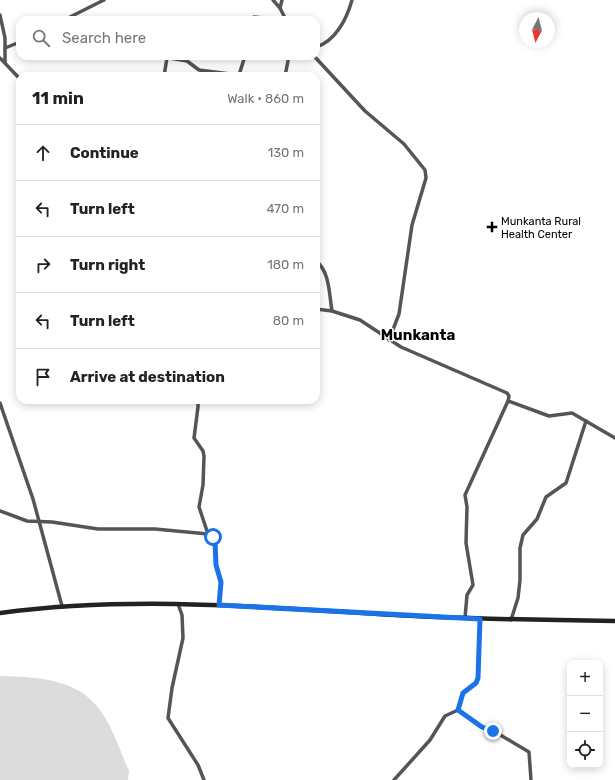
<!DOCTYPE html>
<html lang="en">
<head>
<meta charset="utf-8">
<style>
	:root { --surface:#fff; --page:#f2f2f2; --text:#222; --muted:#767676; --line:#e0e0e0 }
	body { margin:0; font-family:Rubik,sans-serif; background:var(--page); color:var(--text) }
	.controls { position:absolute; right:12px; bottom:12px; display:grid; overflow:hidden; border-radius:8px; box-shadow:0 2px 10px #0003 }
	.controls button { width:36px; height:36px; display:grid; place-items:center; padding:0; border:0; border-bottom:1px solid var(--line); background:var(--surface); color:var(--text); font:20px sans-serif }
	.compass { position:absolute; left:519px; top:12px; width:36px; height:36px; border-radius:50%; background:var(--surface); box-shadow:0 2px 10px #0003; rotate:187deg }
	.stop { position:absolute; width:12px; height:12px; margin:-9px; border:3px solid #1a73e8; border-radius:50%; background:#fff }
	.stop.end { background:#1a73e8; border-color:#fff; box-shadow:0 1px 4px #0008 }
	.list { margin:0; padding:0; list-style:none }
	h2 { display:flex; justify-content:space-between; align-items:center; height:52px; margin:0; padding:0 16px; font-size:17px }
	h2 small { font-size:13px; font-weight:400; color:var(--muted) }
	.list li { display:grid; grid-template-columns:26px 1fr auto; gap:12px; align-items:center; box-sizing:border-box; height:56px; padding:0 16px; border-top:1px solid var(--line) }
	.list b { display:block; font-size:15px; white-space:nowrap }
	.list em { font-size:13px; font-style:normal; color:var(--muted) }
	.icon { flex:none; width:22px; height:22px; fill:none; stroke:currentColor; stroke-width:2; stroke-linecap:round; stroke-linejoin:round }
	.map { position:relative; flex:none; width:615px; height:780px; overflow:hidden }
	.search { position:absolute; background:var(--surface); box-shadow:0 2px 10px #0003; left:16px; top:16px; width:304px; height:44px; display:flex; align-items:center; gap:10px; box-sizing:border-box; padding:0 14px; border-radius:12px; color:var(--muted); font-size:15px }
	.panel { position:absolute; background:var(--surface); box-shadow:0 2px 10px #0003; left:16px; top:72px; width:304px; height:332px; border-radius:12px }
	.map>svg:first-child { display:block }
	.green { fill:#dcdcdc }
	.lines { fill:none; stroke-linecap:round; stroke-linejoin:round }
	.street { stroke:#555; stroke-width:3.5 }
	.secondary { stroke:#222; stroke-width:4.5 }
	.route { stroke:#1a73e8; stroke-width:5 }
	.poi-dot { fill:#000; stroke:#fff; stroke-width:1.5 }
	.labels { text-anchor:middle; stroke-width:3; stroke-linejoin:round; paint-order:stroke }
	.poi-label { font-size:11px; fill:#000; stroke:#fff; text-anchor:start }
	.district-label { font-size:15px; font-weight:bold; fill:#000; stroke:#fff }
</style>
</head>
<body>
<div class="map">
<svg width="615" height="780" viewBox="0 0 615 780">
	<rect width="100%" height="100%" fill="#fff"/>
	<path class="green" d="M0,676C36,677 77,678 100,710C113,728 120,751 129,771L128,780H0Z"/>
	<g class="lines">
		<g class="street">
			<path d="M273,0L280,8L286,20"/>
			<path d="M280,8L282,0"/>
			<path d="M0,15L5,38V62"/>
			<path d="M64,20L104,0"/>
			<path d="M250,20L254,17L282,20"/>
			<path d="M316,47C336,41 347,18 352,0"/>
			<path d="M5,48L20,42"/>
			<path d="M158,56L187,61L199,70L246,76"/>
			<path d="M314,56L365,111L404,144L425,170L426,178L412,225L399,314L389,340"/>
			<path d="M0,58L20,79"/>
			<path d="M239,75L245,56"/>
			<path d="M164,76L167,58"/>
			<path d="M285,76L289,56"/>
			<path d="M316,261C330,272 329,294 332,311"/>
			<path d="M316,309L332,311L360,320L401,347L507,393L509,396L508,401L465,495L467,507L466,543L473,585L467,595L465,618"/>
			<path d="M198,400V407L194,438L203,451L204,456L203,485L199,507L208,534L213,537L215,542L216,565L221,584L219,605"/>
			<path d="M508,401L549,416L572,413L615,438"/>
			<path d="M0,403L33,499L62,606"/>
			<path d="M0,511L27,521L52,522L98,529H155L208,534"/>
			<path d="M178,604L182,615L183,638L172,688L168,718L198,765L204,780"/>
			<path d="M511,620L518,598L520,580V548L523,535L537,519L546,497L566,483L586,421"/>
			<path d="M458,710L481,727L492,730L529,752L531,780"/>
			<path d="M394,780L430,740L445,716L458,710L463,693L476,683L478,678L480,619"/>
		</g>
		<path class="secondary" d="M0,613C125,596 251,606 377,614C456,619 535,620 615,621"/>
	</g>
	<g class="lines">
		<path class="route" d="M213,537L215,542L216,565L221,582L219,605L480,619L478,678L476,683L463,693L458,710L482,727L493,731"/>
	</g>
	<path class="poi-dot" d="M490 221h4v4h4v4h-4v4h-4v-4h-4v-4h4z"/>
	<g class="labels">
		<g class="poi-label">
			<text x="501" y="225">Munkanta Rural<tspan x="501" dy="13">Health Center</tspan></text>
		</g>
		<g class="district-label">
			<text x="418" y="340">Munkanta</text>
		</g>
	</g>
</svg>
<div class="controls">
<button>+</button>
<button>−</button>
<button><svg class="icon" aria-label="locate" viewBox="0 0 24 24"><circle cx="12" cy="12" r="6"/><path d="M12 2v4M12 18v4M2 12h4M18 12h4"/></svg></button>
</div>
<svg class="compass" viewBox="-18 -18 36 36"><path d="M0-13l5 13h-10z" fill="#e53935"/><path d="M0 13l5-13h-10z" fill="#767676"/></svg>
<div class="stop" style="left:213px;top:537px"></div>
<div class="stop end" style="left:493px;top:731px"></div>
<div class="search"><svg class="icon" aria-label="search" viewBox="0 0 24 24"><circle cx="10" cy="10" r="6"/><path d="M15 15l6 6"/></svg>Search here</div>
<section class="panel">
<h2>11 min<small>Walk · 860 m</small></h2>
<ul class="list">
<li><svg class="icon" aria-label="ahead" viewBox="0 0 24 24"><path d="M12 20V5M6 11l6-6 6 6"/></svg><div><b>Continue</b></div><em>130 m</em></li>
<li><svg class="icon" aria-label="left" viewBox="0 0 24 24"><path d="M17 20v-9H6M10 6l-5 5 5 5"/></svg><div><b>Turn left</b></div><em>470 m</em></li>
<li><svg class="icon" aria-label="right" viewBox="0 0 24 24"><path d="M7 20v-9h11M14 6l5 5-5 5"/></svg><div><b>Turn right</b></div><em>180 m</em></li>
<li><svg class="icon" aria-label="left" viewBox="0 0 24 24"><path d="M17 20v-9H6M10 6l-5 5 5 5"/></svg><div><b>Turn left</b></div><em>80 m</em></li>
<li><svg class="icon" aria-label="arrive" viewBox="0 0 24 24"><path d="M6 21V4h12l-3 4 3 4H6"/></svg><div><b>Arrive at destination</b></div></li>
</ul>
</section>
</div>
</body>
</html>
